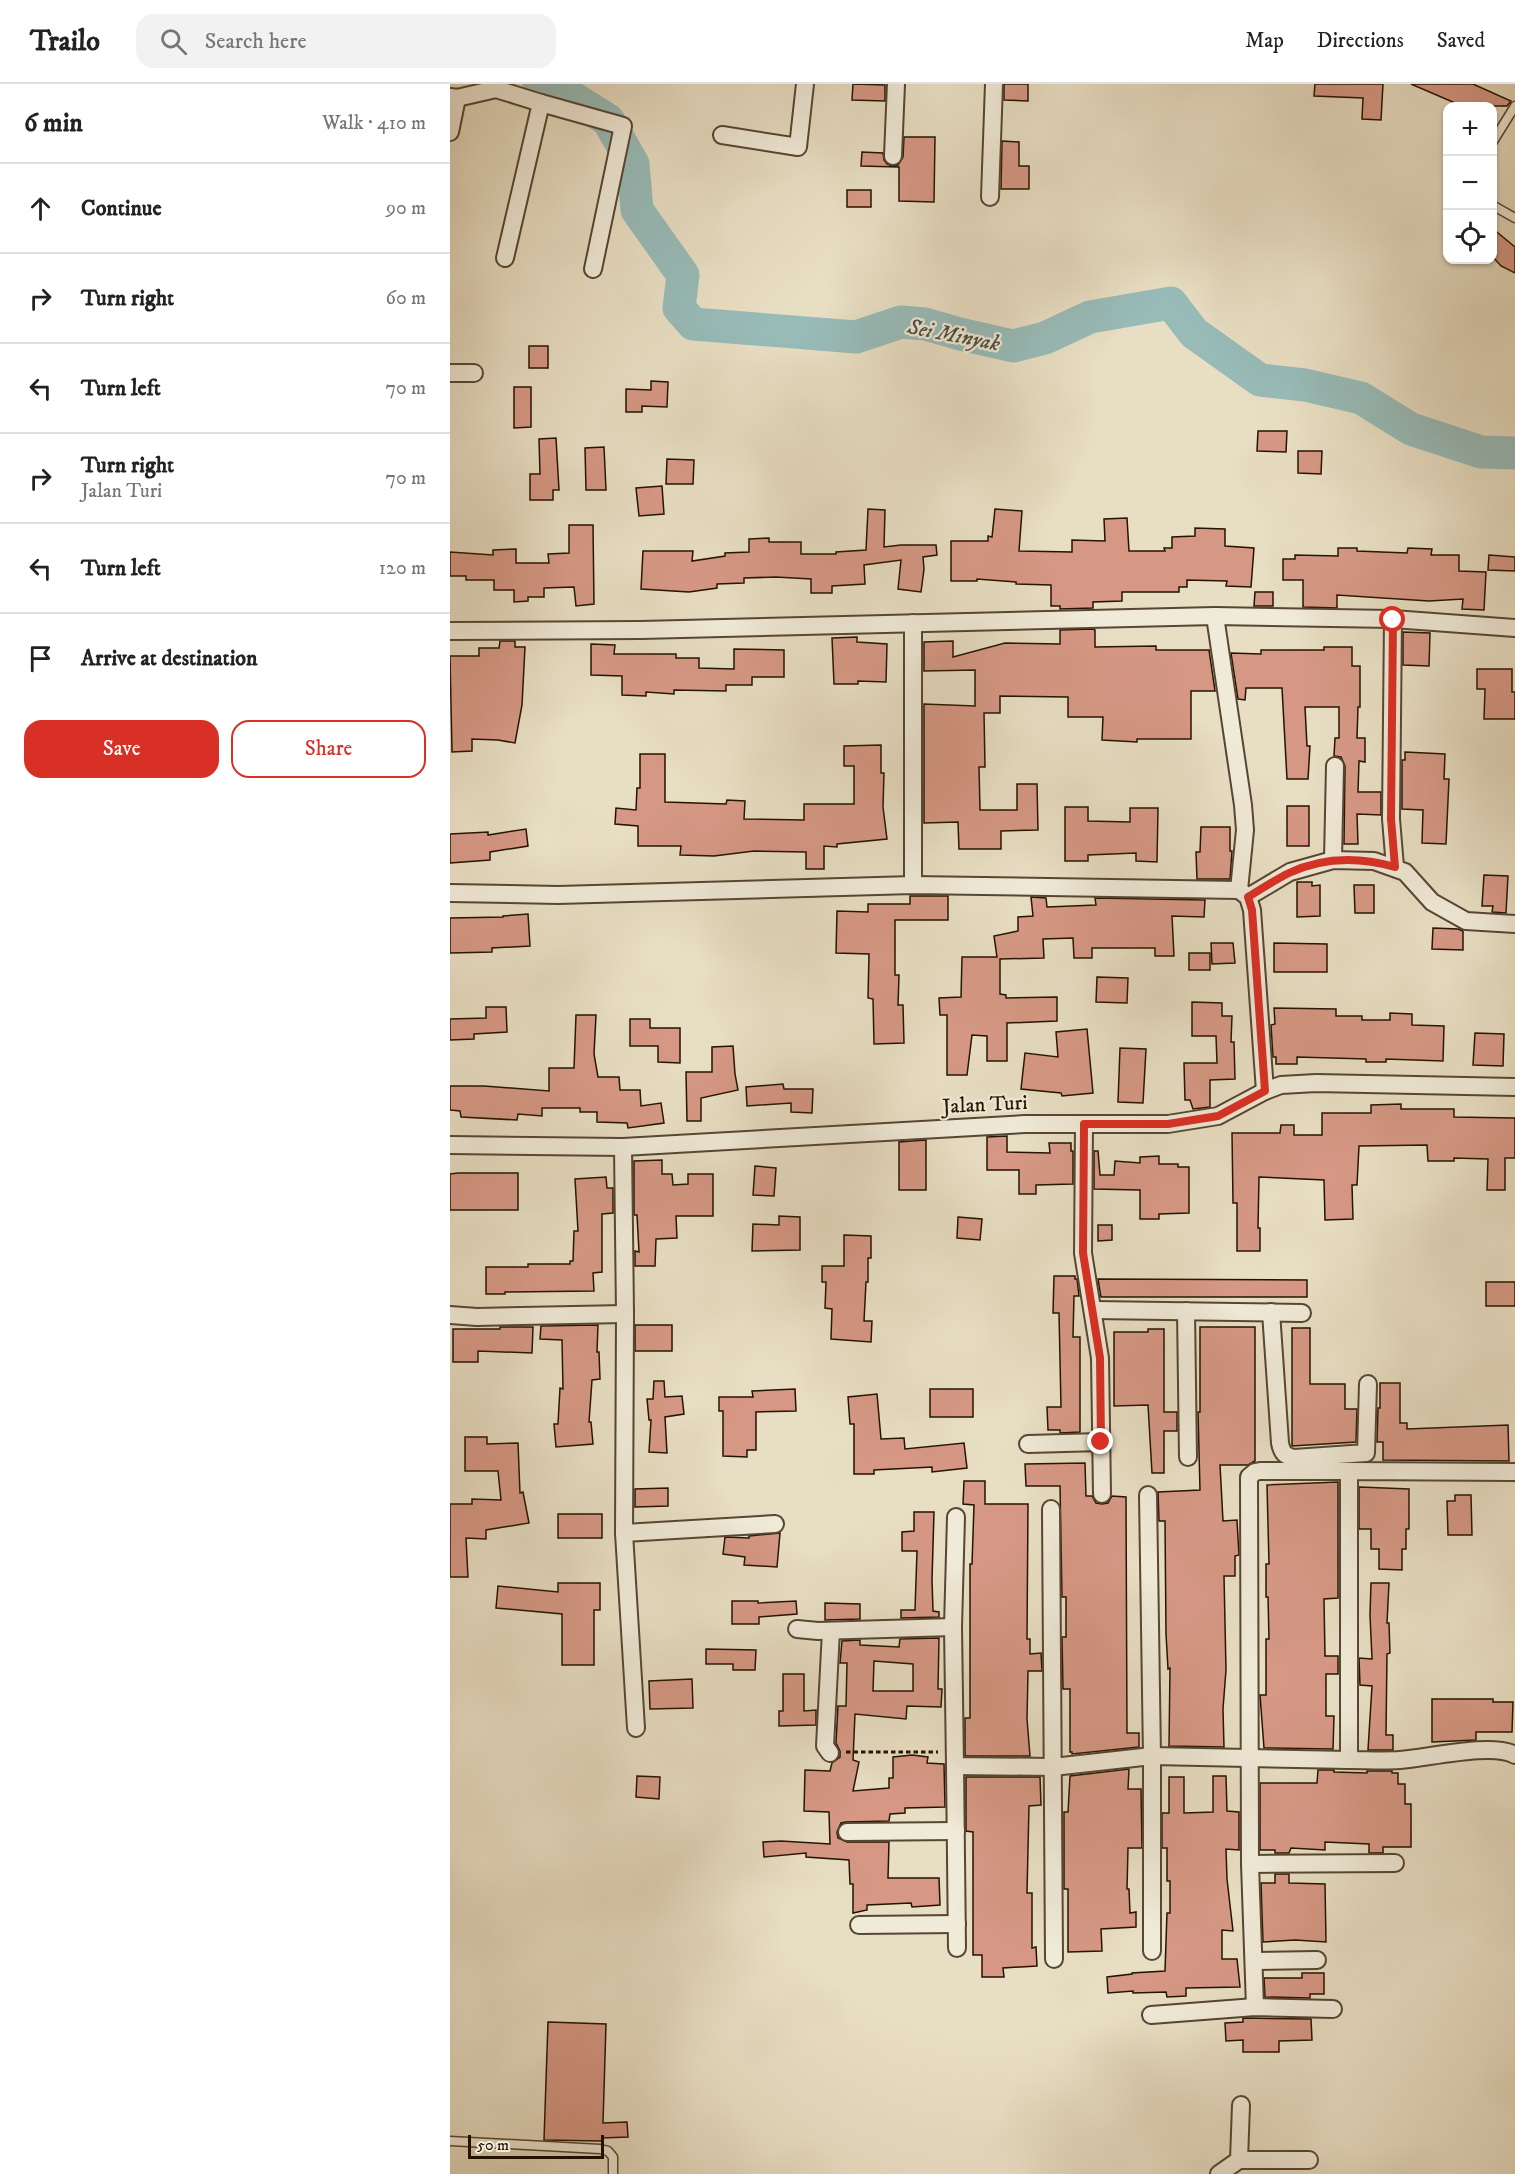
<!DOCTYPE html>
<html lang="en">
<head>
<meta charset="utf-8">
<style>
	:root { --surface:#fff; --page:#f2f2f2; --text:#222; --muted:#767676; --line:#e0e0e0; --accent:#d93025 }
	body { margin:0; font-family:"IM FELL DW Pica",serif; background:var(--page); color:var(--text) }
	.controls { position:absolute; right:18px; top:18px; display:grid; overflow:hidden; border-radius:12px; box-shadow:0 2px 4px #0004 }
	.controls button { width:54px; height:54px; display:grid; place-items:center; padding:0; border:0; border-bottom:2px solid var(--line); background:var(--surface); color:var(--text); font:30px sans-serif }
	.scale { position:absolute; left:18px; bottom:15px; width:136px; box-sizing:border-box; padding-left:6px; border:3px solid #251301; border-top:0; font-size:16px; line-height:21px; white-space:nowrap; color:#251301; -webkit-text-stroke:4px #f0ead8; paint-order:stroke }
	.stop { position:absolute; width:18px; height:18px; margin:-14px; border:4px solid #d93025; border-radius:50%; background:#fff }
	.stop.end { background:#d93025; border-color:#fff; box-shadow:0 2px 6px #0008 }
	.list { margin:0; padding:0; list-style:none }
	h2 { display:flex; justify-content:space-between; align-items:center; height:78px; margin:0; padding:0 24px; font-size:26px }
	h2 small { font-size:20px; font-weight:400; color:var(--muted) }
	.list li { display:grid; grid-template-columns:39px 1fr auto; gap:18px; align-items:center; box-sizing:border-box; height:90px; padding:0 24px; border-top:2px solid var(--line) }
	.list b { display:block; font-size:22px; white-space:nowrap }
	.list p { margin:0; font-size:20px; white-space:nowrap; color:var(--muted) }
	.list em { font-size:20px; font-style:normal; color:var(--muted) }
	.actions { display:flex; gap:12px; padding:18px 24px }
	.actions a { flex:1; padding:14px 0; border:2px solid var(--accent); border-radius:18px; text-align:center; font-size:21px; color:var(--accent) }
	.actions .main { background:var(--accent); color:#fff }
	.icon { flex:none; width:33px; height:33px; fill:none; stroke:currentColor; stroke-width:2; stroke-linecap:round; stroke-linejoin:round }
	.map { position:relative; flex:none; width:1065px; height:2090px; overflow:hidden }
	header { display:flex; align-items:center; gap:36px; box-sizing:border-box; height:84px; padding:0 30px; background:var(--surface); border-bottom:2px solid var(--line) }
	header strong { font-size:28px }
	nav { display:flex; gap:33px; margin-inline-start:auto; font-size:21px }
	.search { width:420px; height:54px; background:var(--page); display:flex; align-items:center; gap:15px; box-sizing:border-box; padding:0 21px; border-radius:18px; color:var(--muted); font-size:22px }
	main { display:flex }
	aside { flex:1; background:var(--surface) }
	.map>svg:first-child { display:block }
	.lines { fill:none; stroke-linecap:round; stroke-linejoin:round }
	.river { stroke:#98bbb8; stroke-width:33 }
	.building { fill:#d69885; stroke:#251301; stroke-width:1.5; fill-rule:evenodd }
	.lane-casing { stroke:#564632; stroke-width:11 }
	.street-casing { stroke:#564632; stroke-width:20 }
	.path { stroke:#251301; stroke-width:3; stroke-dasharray:4.5 3; stroke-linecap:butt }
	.lane { stroke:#f0ead8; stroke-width:8 }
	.street { stroke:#f0ead8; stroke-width:16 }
	.route { stroke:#d93025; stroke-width:8 }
	.labels { text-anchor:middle; stroke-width:4.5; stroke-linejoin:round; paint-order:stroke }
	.street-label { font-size:21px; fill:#251301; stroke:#f0ead8 }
	.water-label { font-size:22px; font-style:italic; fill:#4d4e41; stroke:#f0ead8 }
</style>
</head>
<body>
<header>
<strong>Trailo</strong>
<div class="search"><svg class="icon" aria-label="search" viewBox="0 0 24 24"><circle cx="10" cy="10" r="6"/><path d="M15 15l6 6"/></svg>Search here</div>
<nav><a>Map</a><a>Directions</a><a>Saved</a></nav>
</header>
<main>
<aside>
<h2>6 min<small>Walk · 410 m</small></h2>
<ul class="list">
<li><svg class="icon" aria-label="ahead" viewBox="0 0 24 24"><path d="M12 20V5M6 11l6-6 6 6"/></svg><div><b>Continue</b></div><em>90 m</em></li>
<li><svg class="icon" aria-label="right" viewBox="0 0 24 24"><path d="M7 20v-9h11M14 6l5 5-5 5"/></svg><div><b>Turn right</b></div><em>60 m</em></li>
<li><svg class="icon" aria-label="left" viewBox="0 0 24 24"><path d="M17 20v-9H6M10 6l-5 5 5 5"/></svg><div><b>Turn left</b></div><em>70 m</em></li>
<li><svg class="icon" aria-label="right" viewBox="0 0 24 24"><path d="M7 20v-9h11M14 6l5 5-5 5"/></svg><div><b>Turn right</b><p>Jalan Turi</p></div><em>70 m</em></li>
<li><svg class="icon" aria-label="left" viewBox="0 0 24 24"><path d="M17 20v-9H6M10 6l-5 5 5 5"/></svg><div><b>Turn left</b></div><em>120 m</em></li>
<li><svg class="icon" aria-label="arrive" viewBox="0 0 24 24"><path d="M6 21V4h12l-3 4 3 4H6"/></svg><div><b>Arrive at destination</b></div></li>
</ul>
<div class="actions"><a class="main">Save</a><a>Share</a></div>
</aside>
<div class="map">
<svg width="1065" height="2090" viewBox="0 0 1065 2090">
	<rect width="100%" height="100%" fill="#e8dec3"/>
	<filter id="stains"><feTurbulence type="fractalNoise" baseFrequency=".00333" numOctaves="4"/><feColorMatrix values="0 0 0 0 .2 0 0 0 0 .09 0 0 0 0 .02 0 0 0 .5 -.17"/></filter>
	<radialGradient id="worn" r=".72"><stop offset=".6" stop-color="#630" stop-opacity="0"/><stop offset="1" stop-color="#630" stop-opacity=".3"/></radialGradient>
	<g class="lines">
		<path class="river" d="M89,0L104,2L158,36L183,80L187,126L233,191L229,224L243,240L406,253L451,238L475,240L510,250L563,262L595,254L640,233L721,219L744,249L810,296L855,301L911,314L961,345L1031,368L1065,369"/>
	</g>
	<g class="building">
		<path d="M403,0L435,1V17L402,16Z"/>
		<path d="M554,0H578V17L554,16Z"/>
		<path d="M865,0H933L931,36L912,35L913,14L864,12Z"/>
		<path d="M961,0H1023L1061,17L1057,22H1012Z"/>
		<path d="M454,53H485L484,118L449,117V83L411,82L412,68L433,69L434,76L437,80L442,82L448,81L453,73Z"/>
		<path d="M552,57L569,58V82H579V105H551Z"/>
		<rect x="397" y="106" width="24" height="17"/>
		<path d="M1042,144L1065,163V189L1051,182L1042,172Z"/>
		<rect x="79" y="262" width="19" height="22"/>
		<path d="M201,297L218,298L217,323L192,322V328H176V305L201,306Z"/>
		<path d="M64,303H81V343L64,344Z"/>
		<path d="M808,347H837L836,368L807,367Z"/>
		<path d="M106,354L109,406H103V416H80V390H90L89,355Z"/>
		<path d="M154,363L156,406H136L135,364Z"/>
		<path d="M848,367H872L871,390L848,389Z"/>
		<path d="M217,375L244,376L243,400H216Z"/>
		<path d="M212,402L214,430L189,432L186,404Z"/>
		<path d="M418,425L435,426L434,463L451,461H486L487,471L473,473L474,485L471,508L448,505L451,476L414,481L415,500L382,502V509H361V495L326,493L294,494V499L267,500V504L239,508L191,505L193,467H243L242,477L275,472V469L299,468V455L319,454V458H351V470H386V468L416,466Z"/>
		<path d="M545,425L572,427L569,467L622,468V456L655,457L654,435L677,434L679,467H715L714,464H722V453L745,452V444L775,445V462L804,464L801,503L776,502L777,497L737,496V503H729V508H672V517L643,518V524L610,525V522H601V501L566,500V498L527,495V497H501V457H538V452L542,453Z"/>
		<path d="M119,441H143L144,520L126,522L124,503L94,504V513H78V517L64,518V506H44V496H16V492H0V468L43,471V466L66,465V479H99L98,470L119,469Z"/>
		<path d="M888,464H907V467L957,469L958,464L982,465L981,471H1009V487L1036,488L1034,526L1012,525L1013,515L979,517L887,511V524L853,523V496H833V475H845V471L888,472Z"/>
		<path d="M1039,471L1065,473V487L1038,486Z"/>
		<path d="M805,508H823V522H804Z"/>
		<path d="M643,545L645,546V563L706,562V566H759L765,607H741V655H687V658L652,656L653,633H618V613L550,612V629H534L535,683H529L530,726H567V700H587L588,746L551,747V765H509L508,738L474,739V620L525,622V586L474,587V558L503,557V573L555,559L610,560V546Z"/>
		<path d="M953,548L980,549L979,582L953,581Z"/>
		<path d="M407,553V558L437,560L436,598L408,597V600H384L382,554Z"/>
		<path d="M50,557H65V563H75L72,621L65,659L48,656L22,655V667L2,668L0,572H29V564H49Z"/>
		<path d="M141,560L165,561L164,570H226V574H249V584L284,585V565L334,566V593H302V601H276V607L224,606V610L196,608V612L172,611V592L141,591Z"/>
		<path d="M874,563H902V582H910V623H908L907,654H915V678L909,677L908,708H931V731L907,730L908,760H894L895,682L891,673L884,672L885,654H889V623H855L857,662H860L858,695H837L832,604H796L795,616L788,615L781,569L811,570V566H874Z"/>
		<path d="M1027,585H1062V608H1065V635H1034L1035,605H1027Z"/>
		<path d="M431,661V689H434L433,723L437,755L387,760V763L374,762V785H356V768L304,767L264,772L230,771L231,762H188V742L165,740L166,724L186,726L187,704H190V670H215V718L276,720L277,716L295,717L294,735L354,736V720H404V682H394V662Z"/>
		<path d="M955,668L995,670L994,695H999L996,760L972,759L973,726L952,725V676H955Z"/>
		<rect x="837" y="722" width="22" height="40"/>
		<path d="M615,723H638V737L680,738V724H708L707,778L686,777V769L638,771V777H615Z"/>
		<path d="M751,743H780V767H782L780,795H747L746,768H750Z"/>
		<path d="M76,745L78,762L40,768V776L0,779V750L38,748V751Z"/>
		<path d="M1034,791L1058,792L1056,829L1042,828L1043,822H1032Z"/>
		<path d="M847,798H862V802L870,801V832L847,833Z"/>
		<path d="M904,801H924V829H905Z"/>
		<path d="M460,812H498V836H445V891H449L448,921H453L454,959L424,960L423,915L418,914L419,870L386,869L387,827L418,828V820H460Z"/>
		<path d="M581,813L596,814L597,823L646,821L645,814L755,816L754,833L722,832L724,872H705V864H642V874H624L623,854L593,855L594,874L550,875V910L556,911V914L607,913V937L557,939V977H537V952L522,951L517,991H497V931H490L489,914L511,913L512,873H547L544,852L568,847V833L583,832Z"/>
		<path d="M78,830L80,862L42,864V868L0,869V834L53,833V832Z"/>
		<path d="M983,844L1008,845L1013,847V866L982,865Z"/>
		<path d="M761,859H783L785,879L762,880Z"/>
		<path d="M824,859L877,860V888H824Z"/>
		<rect x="739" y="869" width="21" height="17"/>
		<path d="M647,893L678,894L677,919L646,918Z"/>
		<path d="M742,918L772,919V932H782L781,958H784L785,995L760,996V1023L743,1025L740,1016H735L734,979H767L766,952H742Z"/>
		<path d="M36,923H56L57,948L24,950V955L0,956V935L36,934Z"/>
		<path d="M824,924L886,925V932H912V936H940V929L962,930V941L994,942L993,977L936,975V978H916V975L847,973V980H826V973H823L821,941L825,940Z"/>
		<path d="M126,931H146L144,970L148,993H169L170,1006H190L191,1022L211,1019L214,1039L178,1044L177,1039L147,1038V1028H130V1024H92V1032L68,1030L67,1036L11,1033L10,1027L0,1026V1002H34L99,1007V984H124Z"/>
		<path d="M180,935H200V944H230V979L208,978V962H180Z"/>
		<path d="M637,945L643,1009L612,1012L611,1009L571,1005L575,969L608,973L606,948Z"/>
		<path d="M1025,949L1054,950L1053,982L1023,981Z"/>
		<path d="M283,962L285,990L288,1006L251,1014V1037H237L236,988H262V963Z"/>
		<path d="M670,964L696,965L693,1019L668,1018Z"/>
		<path d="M333,1000L334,1005H363L362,1029L341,1028V1019L297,1022L296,1003Z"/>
		<path d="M951,1020V1025H1004V1033L1065,1034V1074H1055V1106H1037L1038,1075L1004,1074V1077H978L977,1061L909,1062L907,1101H902L903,1135L875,1136L874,1096L809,1093L808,1144H810V1167H787V1119H783L782,1049H830L831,1041H844V1051H872V1029H921V1021Z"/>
		<path d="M557,1052V1068L600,1069L599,1059H621V1067H623V1100L586,1101V1110H569V1086H537V1053Z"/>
		<path d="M476,1056V1106H449V1058Z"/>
		<path d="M644,1067H648L650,1091H664L665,1077L690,1079V1073L709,1072V1080H728V1083H739V1129L709,1130V1135H690V1106L644,1105Z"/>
		<path d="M212,1076V1090H222L223,1101L238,1100V1090H263V1132H226L227,1154L206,1155L205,1182H185V1167L189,1168L187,1131H184V1077Z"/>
		<path d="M305,1082L326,1084L324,1112L303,1111Z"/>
		<path d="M8,1089H68V1126H0V1090Z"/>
		<path d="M156,1093L157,1104H163V1129L152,1130V1188L143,1189L144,1207L55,1208V1210H36V1183H78V1180H120V1177H123L124,1147H128L125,1095Z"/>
		<path d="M329,1132L350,1133V1166L302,1167L303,1140L329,1141Z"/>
		<path d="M508,1133L532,1135L530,1156L507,1154Z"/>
		<path d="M648,1141H662V1156L648,1157Z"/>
		<path d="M394,1151L421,1152V1174H418V1198H416L414,1237H422L421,1258L381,1255L382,1225L375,1224L376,1198H372V1182H394Z"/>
		<path d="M604,1192H625V1195H627L629,1212H624L623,1253H630V1348L610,1349V1346H598L597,1323H611L609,1229H603Z"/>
		<path d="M648,1195L857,1196V1213H651Z"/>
		<rect x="1036" y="1198" width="29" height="24"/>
		<path d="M148,1241L147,1268H149L150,1295L142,1296L139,1338H141L143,1360L106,1363L104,1340H108L110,1304L113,1305L112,1256L90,1255L91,1242Z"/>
		<rect x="185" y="1241" width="37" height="26"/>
		<path d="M50,1243H83L82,1269L28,1267V1278H3V1245H50Z"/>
		<path d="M750,1243H805V1377L798,1381H770L773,1437L787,1436L789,1471L785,1472V1492H774L776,1586L773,1625L774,1663L719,1662L720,1584L718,1585L716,1550L715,1437H709L708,1408L750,1406L748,1328H750Z"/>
		<path d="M842,1244H860V1300H895V1325H907L906,1358L842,1362Z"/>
		<path d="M698,1245H714V1328H727V1347H714V1389H702L698,1321L664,1322V1248H698Z"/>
		<path d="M204,1297H214L215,1313L232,1312L234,1330L215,1333L217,1369L199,1368L201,1336H199L197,1315H203Z"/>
		<path d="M930,1299H950V1339H957V1345L1058,1341L1059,1377L933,1376V1358H927L928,1324H930Z"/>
		<path d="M345,1305L346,1327L306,1328V1366H297V1373L273,1372V1327H269V1313H303L302,1307Z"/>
		<rect x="480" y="1305" width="43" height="28"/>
		<path d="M427,1310L431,1355L454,1354L455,1365L514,1359L517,1384L482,1388V1383L424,1386V1390H404V1340H400L398,1313Z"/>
		<path d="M15,1353H37V1360L68,1359L70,1409L73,1408L79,1439L36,1446V1455L16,1454L18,1493H0V1420H22V1415L51,1416L48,1387H15Z"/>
		<path d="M635,1379L636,1412H642L646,1419L652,1420L658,1419L662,1412L676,1413L677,1649H689V1663L622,1670V1668H620V1605H613L612,1553H616V1513H612L610,1402H576L575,1380Z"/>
		<path d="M514,1397H535V1420H578L577,1555H580V1570L591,1569L592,1587H578L577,1635L580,1672H515V1634H520V1480H522L524,1421L513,1420Z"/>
		<path d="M888,1398V1514L874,1515L875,1572H888V1590H876V1632H884L883,1665L814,1664L810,1611H816V1555H819L818,1513H816V1480H819L817,1401Z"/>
		<path d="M909,1403L959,1405V1445H956V1465H952V1486L929,1485V1465H921V1445H909Z"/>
		<path d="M218,1404V1422L185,1423V1405Z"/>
		<path d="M1005,1411H1021L1022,1451H998L997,1417H1005Z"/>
		<path d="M464,1428H484L482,1496L483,1527L489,1528V1533L451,1534V1526H465L467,1467H452V1448L464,1447Z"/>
		<rect x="108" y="1430" width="44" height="24"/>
		<path d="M330,1449L327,1483L294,1481L295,1473L273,1470L275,1453L299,1454V1452Z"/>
		<path d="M108,1499H150V1526H144V1581H112V1530L46,1524L48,1502L108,1508Z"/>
		<path d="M921,1499H939L937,1539H939L940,1569L937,1570L936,1651H943V1666H918L922,1602L910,1601L909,1574L922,1575L920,1531Z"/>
		<path d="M282,1517H308V1519L346,1517L347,1530L309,1533V1540H282Z"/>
		<path d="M375,1519L410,1520V1535L375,1536Z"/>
		<path d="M489,1554L488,1605H492L491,1623L457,1622L456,1635L405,1630L403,1676L409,1678L403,1707L439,1704V1694H443V1673L462,1671L478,1673L477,1679L494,1680L495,1723L455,1724V1729L440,1730L439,1737L396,1738L391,1739L387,1748L388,1754L397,1758H439L438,1794H489L490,1821L462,1823L461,1819L417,1821V1826L403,1829V1800H400L399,1776L356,1773V1769L314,1773L313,1758L331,1757L380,1760L379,1728L354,1727L355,1686L380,1687L382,1679L390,1673V1667L386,1659L388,1622H396L397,1579H390L392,1557L410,1556V1561L449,1563L450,1555ZM424,1577L463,1580V1607H423Z"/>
		<path d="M256,1565L306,1566L305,1586H283V1580H256Z"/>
		<path d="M333,1590H354V1627L366,1626V1641L329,1642V1627H333Z"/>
		<path d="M242,1595L243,1624L200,1625L199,1597Z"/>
		<path d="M982,1615H1043V1618H1063L1062,1648H1026V1656L982,1658Z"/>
		<path d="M679,1685L678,1705H691L692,1764H678L677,1805H679L680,1829L686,1828V1843L651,1845L652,1867L618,1868V1805H614V1728H618L620,1692Z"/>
		<path d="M868,1686H884V1688L917,1689V1687H942V1689H948V1700H955V1720H961V1763H933V1769H919V1760L875,1758V1766L841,1764L839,1769H825V1766H810V1699H867Z"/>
		<path d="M187,1692L210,1693L209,1715L186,1713Z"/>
		<path d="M763,1692H776L777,1727L789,1728V1766L776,1765L777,1795L783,1847L772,1846V1875H787L790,1903L736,1904V1912L717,1913L716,1908L683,1909V1907L658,1909L657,1893L682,1890V1889L715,1887L717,1829H720V1797H717V1764H712V1729H719V1693H734V1729L763,1728Z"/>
		<path d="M516,1693H590L591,1721L579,1722L577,1809H582V1864L586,1863L587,1882L553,1884L554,1893H532V1871H523V1748L516,1747Z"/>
		<path d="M825,1790H839V1799L875,1800L876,1858L845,1856L813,1858L811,1799H825Z"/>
		<path d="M852,1889H874V1910H860V1914L815,1913L814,1894H852Z"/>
		<path d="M793,1934L861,1935L862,1956L829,1957V1968H793V1956L776,1957L775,1939L793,1938Z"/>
		<path d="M98,1938L156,1940L153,2039L177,2038L178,2053L152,2054V2057L94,2056Z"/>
	</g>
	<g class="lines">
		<defs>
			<g id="lane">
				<path d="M1042,59L1065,22"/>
				<path d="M1042,121L1065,134"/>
				<path d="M0,2057L150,2065L158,2067L163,2073V2090"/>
			</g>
			<g id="street">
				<path d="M0,13L7,14L46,5L91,19L55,174"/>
				<path d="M91,19L173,42L143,185"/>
				<path d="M0,48L7,14"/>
				<path d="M272,51L348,63L355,0"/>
				<path d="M443,72L446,0"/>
				<path d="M540,113L544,0"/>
				<path d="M0,289H24"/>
				<path d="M765,532L793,721L795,746L789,806"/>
				<path d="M943,535L941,735L945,783"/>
				<path d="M463,539V801"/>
				<path d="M0,547L191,546L765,532L943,535L1065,544"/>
				<path d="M883,776L885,682"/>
				<path d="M0,809L108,811L463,801L789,806L798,813L802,826L815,1007"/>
				<path d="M798,813L840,788L883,776L924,777L955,788L982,818L1016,837L1065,840"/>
				<path d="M634,1040L633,1169L650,1274L652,1410"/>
				<path d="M0,1061L173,1063L575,1040H718L768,1032L815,1007L831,1001L866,999L1065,1003"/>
				<path d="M173,1063L175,1230L174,1449L325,1440"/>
				<path d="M644,1226L852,1229"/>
				<path d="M736,1227L738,1373"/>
				<path d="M821,1228L830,1359C832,1369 835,1372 844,1374L916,1369L918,1300"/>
				<path d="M0,1231L27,1233L175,1230"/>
				<path d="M578,1360L651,1358"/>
				<path d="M698,1411L702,1672V1867"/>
				<path d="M601,1425L604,1875"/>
				<path d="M506,1433L503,1543L505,1682L603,1683L702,1672L899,1676V1387L1065,1388"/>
				<path d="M174,1449L186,1644"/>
				<path d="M347,1545L368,1547L503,1543"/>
				<path d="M380,1669L375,1662L381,1547"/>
				<path d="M899,1676C916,1676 933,1677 950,1676C978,1674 1043,1658 1065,1671"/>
				<path d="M505,1682L507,1864"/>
				<path d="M397,1748L506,1747"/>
				<path d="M800,1780L945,1779"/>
				<path d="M409,1841L507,1840"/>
				<path d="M804,1877L867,1876"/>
				<path d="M805,1923L800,1780L799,1393L805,1388L810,1387H899"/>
				<path d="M701,1931L805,1923L883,1925"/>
				<path d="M789,2076H859"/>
				<path d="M769,2090L789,2076L791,2021"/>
			</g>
		</defs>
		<use href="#lane" class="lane-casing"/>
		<use href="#street" class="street-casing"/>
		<path class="path" d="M396,1668H488"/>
		<use href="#lane" class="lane"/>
		<use href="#street" class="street"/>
	</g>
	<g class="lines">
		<path class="route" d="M651,1358L650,1274L633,1169L634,1040H718L768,1032L815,1007L802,826L798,813C811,805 825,796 839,789C873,773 910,773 945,783L941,735L943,536"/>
	</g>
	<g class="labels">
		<g class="street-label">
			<text transform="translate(535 1020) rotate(-3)" y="7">Jalan Turi</text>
		</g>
		<g class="water-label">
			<text transform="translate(504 250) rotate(11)" y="8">Sei Minyak</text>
		</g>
	</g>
	<rect width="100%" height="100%" filter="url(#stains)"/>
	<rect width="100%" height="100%" fill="url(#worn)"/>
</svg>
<div class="controls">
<button>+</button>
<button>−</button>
<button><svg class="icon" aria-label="locate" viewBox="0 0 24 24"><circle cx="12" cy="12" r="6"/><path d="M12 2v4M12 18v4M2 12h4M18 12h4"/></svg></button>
</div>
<div class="scale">50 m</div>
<div class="stop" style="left:943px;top:536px"></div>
<div class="stop end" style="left:651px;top:1358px"></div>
</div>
</main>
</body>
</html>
